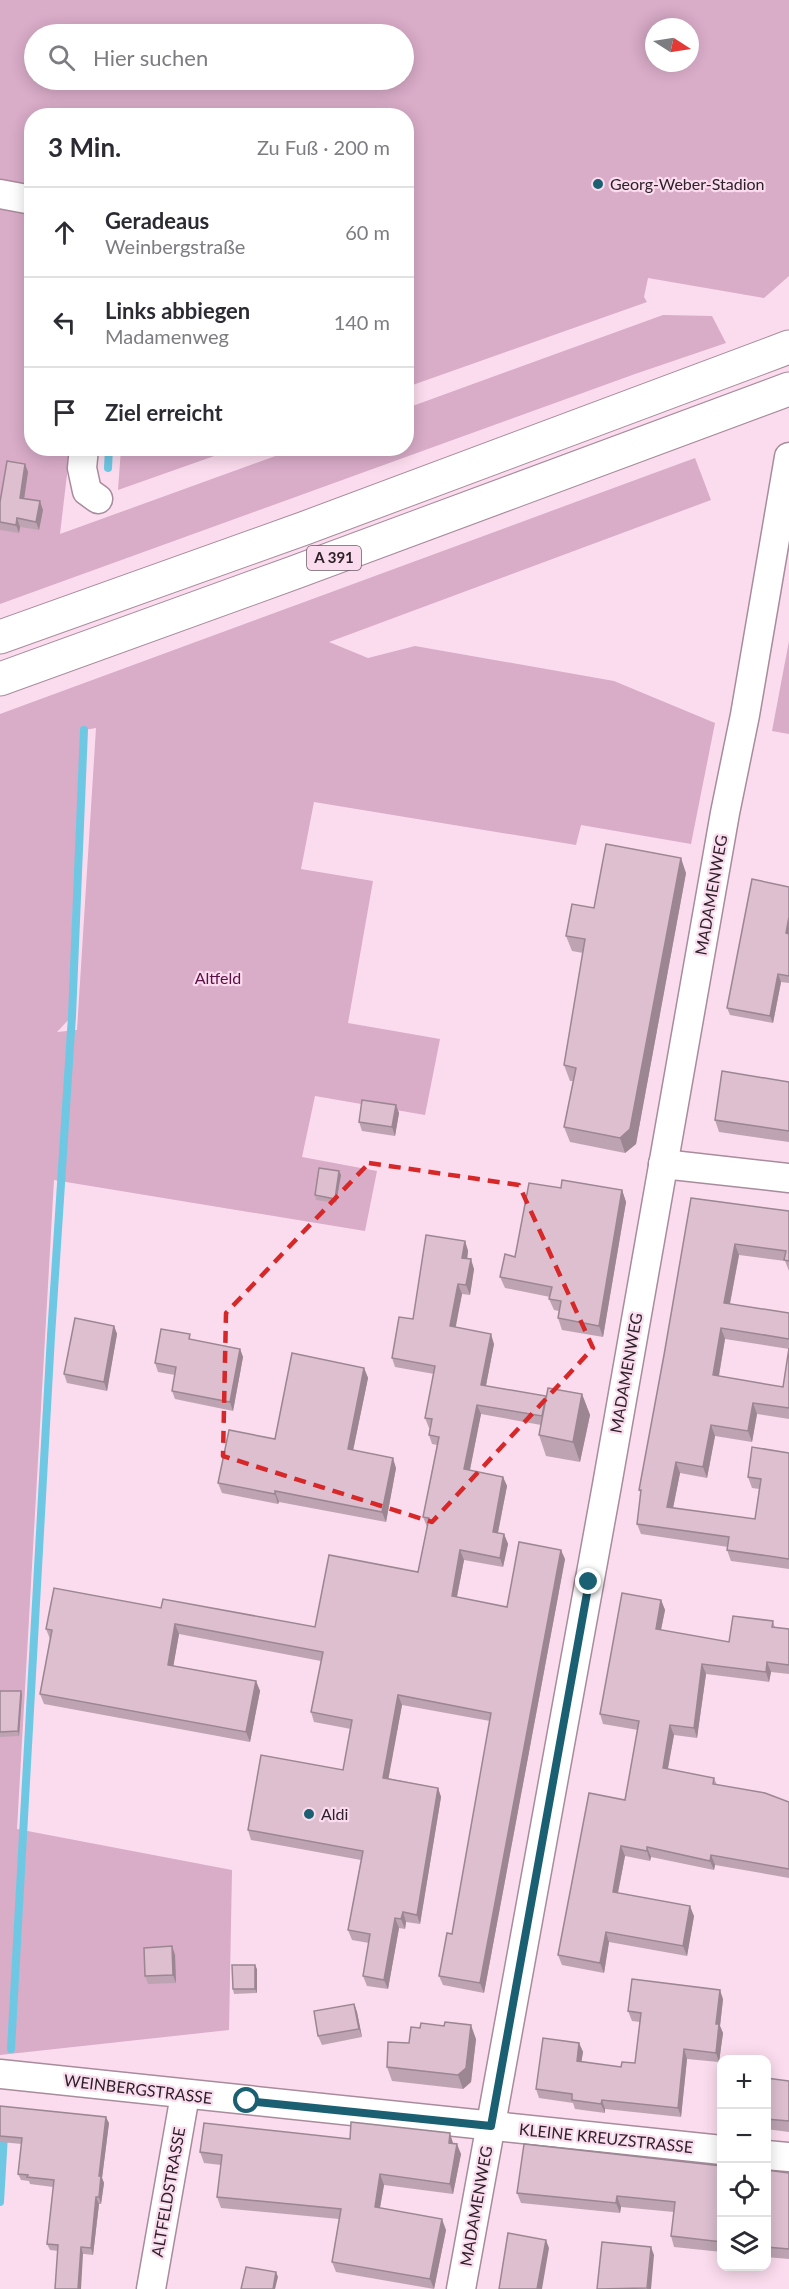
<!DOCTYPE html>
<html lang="de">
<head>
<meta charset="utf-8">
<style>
	:root { --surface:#fff; --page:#f2f2f3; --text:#2b2b33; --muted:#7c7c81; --line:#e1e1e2 }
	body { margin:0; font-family:Lato,sans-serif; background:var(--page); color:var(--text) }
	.controls { position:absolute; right:18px; bottom:18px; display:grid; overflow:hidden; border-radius:12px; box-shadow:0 3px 15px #0003 }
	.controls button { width:54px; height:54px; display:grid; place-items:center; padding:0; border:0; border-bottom:2px solid var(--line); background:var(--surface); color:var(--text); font:30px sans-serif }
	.compass { position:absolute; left:645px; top:18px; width:54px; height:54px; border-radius:50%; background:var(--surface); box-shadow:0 3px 15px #0003; rotate:102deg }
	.stop { position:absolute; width:18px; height:18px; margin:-14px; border:4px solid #1b5f72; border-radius:50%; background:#fff }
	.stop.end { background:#1b5f72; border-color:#fff; box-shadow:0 2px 6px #0008 }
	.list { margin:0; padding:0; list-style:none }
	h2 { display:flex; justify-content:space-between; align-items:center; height:78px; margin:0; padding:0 24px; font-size:26px }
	h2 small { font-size:20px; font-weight:400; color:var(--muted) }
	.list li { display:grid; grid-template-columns:39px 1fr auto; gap:18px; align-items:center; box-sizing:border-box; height:90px; padding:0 24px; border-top:2px solid var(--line) }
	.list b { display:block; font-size:22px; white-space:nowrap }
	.list p { margin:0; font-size:20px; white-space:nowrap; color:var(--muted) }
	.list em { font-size:20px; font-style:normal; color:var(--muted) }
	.icon { flex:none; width:33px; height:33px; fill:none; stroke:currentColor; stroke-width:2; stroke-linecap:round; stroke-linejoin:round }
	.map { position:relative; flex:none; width:789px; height:2289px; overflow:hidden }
	.search { position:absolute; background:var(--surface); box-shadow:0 3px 15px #0003; left:24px; top:24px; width:390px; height:66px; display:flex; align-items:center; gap:15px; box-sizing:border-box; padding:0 21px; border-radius:33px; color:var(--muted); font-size:22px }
	.panel { position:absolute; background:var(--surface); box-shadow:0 3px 15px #0003; left:24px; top:108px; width:390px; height:348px; border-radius:24px }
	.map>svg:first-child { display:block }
	.green { fill:#d9acc8; fill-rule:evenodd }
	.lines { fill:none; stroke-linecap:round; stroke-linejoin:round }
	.stream { stroke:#6ec8e3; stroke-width:8 }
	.minor-casing { stroke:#a88b9c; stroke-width:31 }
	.motorway-casing { stroke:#a88b9c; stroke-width:35 }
	.minor { stroke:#fff; stroke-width:28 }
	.motorway { stroke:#fff; stroke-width:33 }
	.wall { fill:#bea4b3; fill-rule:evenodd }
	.shaded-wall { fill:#9b8692 }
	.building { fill:#ddbfd0; stroke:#9b8692; stroke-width:1.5 }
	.route { stroke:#1b5f72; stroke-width:8 }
	.marked { fill:none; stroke:#d62828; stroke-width:4.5; stroke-dasharray:12 8; stroke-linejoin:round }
	.poi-dot { fill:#1b5f72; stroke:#fbdcee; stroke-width:2 }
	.labels { text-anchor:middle; stroke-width:4.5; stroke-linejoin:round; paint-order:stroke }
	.shield { fill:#fbdcee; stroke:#6b5a64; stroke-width:1.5 }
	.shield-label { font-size:15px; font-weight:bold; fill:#2d2229 }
	.poi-label { font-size:16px; fill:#2d2229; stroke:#fbdcee; text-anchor:start }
	.street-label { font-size:16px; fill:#2d2229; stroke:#fbdcee }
	.park-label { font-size:16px; fill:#5c0f47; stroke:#fbdcee }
</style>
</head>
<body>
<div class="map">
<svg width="789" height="2289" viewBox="0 0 789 2289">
	<rect width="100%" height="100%" fill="#fbdcee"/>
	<g class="green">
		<path d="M0,0H789V276L764,298L648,278L644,297L647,302L407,387L406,116H32L31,188L0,181ZM654,27H690V63H654ZM34,34H404V80H34Z"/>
		<path d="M0,203L31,209L32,448L70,449L60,534L295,449L406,448L407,408L663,315L712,316L726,343L635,374L0,604Z"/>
		<path d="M121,449V448L234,449L118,490Z"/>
		<path d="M695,458L711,500L329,642L368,658L415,646L614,681L715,723L691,844L581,825L576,845L314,802L301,869L373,881L348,1023L440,1039L425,1115L315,1096L302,1157L377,1171L365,1231L54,1180L17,1829L232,1870L229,2030L0,2055V714ZM96,728L77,1030L57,1032L72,1016L84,730Z"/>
		<path d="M789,641V734L772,731Z"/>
	</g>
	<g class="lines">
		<g class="stream">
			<path d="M108,468L109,448"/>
			<path d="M11,2049L51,1336L72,1016L84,730"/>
			<path d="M0,2202L4,2135"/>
		</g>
		<defs>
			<g id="minor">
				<path d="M0,194L32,200"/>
				<path d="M84,448L82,468L87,491L98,499"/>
				<path d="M663,1164L789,1178"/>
				<path d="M0,2074L722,2150"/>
				<path d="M766,2155L789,2157"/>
				<path d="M151,2289L185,2095"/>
				<path d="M461,2289L607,1485L725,813L745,715L789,457"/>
			</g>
			<g id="motorway">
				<path d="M0,637L305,528L789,347"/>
				<path d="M0,679L293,573L789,389"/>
			</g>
		</defs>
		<use href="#minor" class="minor-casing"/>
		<use href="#motorway" class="motorway-casing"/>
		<use href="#minor" class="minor"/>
		<use href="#motorway" class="motorway"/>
	</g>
	<g class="wall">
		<path d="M25,464L28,472L24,499L43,510L39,530L20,527L19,533L0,530V502Z"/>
		<path d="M686,873L636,1144L625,1153L570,1142L564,1127L573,1081H570L564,1065L583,953L572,951L566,936L594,908Z"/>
		<path d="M789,887V983L781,982L773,1023L730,1015L727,1008Z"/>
		<path d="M789,1082V1142L719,1132L715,1120Z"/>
		<path d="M396,1105L399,1113L395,1136L362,1131L359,1122Z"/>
		<path d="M339,1171L341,1175L336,1203L316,1200L315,1195Z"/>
		<path d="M561,1188L622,1190L626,1202L603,1337L562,1330L558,1318L559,1311L554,1310L549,1299L550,1297L505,1288L500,1277Z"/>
		<path d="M691,1198L789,1211V1271L785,1261L739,1255L730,1304L789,1313V1419L757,1414L752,1442L715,1436L707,1478L680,1473L673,1508L755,1519L759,1489L752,1488L748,1477L789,1453V1569L731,1561L727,1550L728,1547L641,1534L637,1524L641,1494L639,1490L664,1355ZM725,1339L789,1349L783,1387L719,1376Z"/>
		<path d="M465,1241L468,1251L467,1259L474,1269L470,1295L462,1294L455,1327L494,1344L486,1386L546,1396L582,1394L590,1415L580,1462L546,1456L539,1435L541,1425L481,1414L470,1470L503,1477L507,1486L498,1533L504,1534L508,1544L503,1567L464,1560L457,1597L507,1607L565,1559L484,1993L443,1985L439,1976L452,1934L490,1721L402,1705L388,1778L438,1788L441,1797L420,1924L406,1922L405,1929L399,1928L388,1989L367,1986L363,1976L369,1943L352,1940L348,1930L361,1860L251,1840L248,1830L343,1770L351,1729L314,1722L311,1712L321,1661L179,1634L173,1666L256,1681L260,1691L250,1742L44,1704L40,1694L50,1639L46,1629L161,1608L315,1627L418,1572L427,1527L423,1517L437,1445L432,1444L429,1435L430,1428H429L425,1418L434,1374L395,1367L392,1358L413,1319Z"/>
		<path d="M114,1326L117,1334L107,1391L67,1383L64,1374Z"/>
		<path d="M192,1340L240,1349L243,1357L233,1411L175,1399L172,1391L175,1375L158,1372L155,1363Z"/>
		<path d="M364,1368L368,1378L353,1451L396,1468L386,1522L279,1502L278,1504L222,1493L218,1483Z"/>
		<path d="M661,1600L665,1610L661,1630L729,1642L773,1621L775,1628L789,1629V1674L771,1672L769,1682L706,1674L697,1738L674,1735L668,1769L714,1778L717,1785L789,1802V1878L715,1865L714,1870L651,1857L650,1861L625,1856L618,1893L694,1916L687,1956L609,1942L604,1973L562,1965L558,1955L625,1800L638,1730L603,1724L600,1714Z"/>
		<path d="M0,1691H21L22,1695L19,1736L0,1737Z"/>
		<path d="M172,1946L175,1955L176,1983L148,1984L145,1976Z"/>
		<path d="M257,1969V1993L234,1994L233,1989Z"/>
		<path d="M723,1999L720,2026L723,2033L719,2062L687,2059L681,2117L605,2109V2113L575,2109L573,2103L539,2098L536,2089L579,2043L583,2052L581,2062L621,2067L635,2063L640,2022L632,2021L628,2011Z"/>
		<path d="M354,2004L357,2012L362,2037L322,2045L318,2036Z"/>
		<path d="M476,2039L471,2082L463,2089L392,2081L387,2067L409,2043Z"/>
		<path d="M766,2078L789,2081V2132L766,2129Z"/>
		<path d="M722,2083V2124L718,2113Z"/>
		<path d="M0,2106L109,2123L102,2178L104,2183L101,2204H99L93,2255L50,2250L47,2244L53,2187L30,2184L29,2181L21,2180L18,2174L22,2144L0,2142Z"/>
		<path d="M350,2139L453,2143L461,2154L453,2194L384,2185L380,2208L446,2230L434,2289L336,2272L332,2262L339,2219L221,2208L217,2197L221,2165L204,2163L200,2152Z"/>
		<path d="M722,2166V2252L674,2247L671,2236L674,2212L621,2207L620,2213L521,2203L517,2193Z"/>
		<path d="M766,2170L789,2173V2259L766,2257Z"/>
	</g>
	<g class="shaded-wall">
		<path d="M25,464L28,472L23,506L20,498Z"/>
		<path d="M40,501L43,510L39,530L36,522Z"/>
		<path d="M17,518L20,527L19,533L16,525Z"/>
		<path d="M681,858L686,873L636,1144L625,1153L620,1138Z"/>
		<path d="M789,917V937L786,933Z"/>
		<path d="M778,974L781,982L773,1023L770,1016Z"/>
		<path d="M396,1105L399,1113L395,1136L392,1127Z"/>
		<path d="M339,1171L341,1175L336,1203L335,1199Z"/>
		<path d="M622,1190L626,1202L603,1337L599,1326Z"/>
		<path d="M465,1241L468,1251L466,1268L462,1258Z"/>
		<path d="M735,1244L739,1255L728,1313L724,1303Z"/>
		<path d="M471,1259L474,1269L470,1295L466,1285Z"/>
		<path d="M458,1284L462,1294L454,1336L450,1326Z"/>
		<path d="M114,1326L117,1334L107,1391L104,1382Z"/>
		<path d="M721,1328L725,1339L717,1386L713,1375Z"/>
		<path d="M491,1334L494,1344L484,1395L481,1385Z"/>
		<path d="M240,1349L243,1357L233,1411L230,1402Z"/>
		<path d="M364,1368L368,1378L351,1460L348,1449Z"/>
		<path d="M582,1394L590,1415L580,1462L573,1442Z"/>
		<path d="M753,1403L757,1414L752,1442L748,1431Z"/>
		<path d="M477,1405L481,1414L468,1479L464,1469Z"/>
		<path d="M711,1425L715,1436L707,1478L703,1467Z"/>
		<path d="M393,1458L396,1468L386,1522L382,1512Z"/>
		<path d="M676,1462L680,1473L671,1518L667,1507Z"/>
		<path d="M503,1477L507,1486L496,1542L493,1532Z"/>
		<path d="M275,1491L279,1502L278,1504L275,1494Z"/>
		<path d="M504,1534L508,1544L503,1567L500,1558Z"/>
		<path d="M460,1550L464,1560L455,1606L452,1596Z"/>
		<path d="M561,1550L565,1559L484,1993L480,1983Z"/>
		<path d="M661,1600L665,1610L659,1639L656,1629Z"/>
		<path d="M175,1624L179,1634L172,1674L168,1665Z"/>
		<path d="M767,1662L771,1672L769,1682L766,1672Z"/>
		<path d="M702,1664L706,1674L697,1738L694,1728Z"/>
		<path d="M256,1681L260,1691L250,1742L246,1732Z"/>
		<path d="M21,1691L22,1695L19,1736L18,1731Z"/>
		<path d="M398,1695L402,1705L387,1787L383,1778Z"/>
		<path d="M670,1725L674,1735L666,1778L663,1768Z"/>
		<path d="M438,1788L441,1797L420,1924L417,1915Z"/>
		<path d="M621,1846L625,1856L616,1902L613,1892Z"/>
		<path d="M647,1847L651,1857L650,1861L647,1851Z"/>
		<path d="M711,1855L715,1865L714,1870L710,1861Z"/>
		<path d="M690,1906L694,1916L687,1956L683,1946Z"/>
		<path d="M403,1912L406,1922L405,1929L401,1919Z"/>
		<path d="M395,1918L399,1928L388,1989L384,1980Z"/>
		<path d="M606,1932L609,1942L604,1973L600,1963Z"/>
		<path d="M172,1946L175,1955L176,1983L173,1975Z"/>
		<path d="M255,1965L257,1969V1993L255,1989Z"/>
		<path d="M720,1990L723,1999L720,2026L723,2033L719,2062L716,2053V2024Z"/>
		<path d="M354,2004L357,2012L362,2037L359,2029Z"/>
		<path d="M471,2025L476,2039L471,2082L463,2089L458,2075Z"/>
		<path d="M579,2043L583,2052L580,2071L577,2061Z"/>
		<path d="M684,2049L687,2059L681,2117L678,2108Z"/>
		<path d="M602,2100L605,2109V2113L601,2104Z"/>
		<path d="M106,2117L109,2123L102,2178L104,2183L101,2204L99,2197V2176Z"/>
		<path d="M450,2133L453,2143H449Z"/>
		<path d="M457,2144L461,2154L453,2194L450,2184Z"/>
		<path d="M380,2174L384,2185L378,2218L375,2207Z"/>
		<path d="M617,2196L621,2207L620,2213L616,2203Z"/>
		<path d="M96,2197L99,2204L93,2255L91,2248Z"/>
		<path d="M442,2219L446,2230L434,2289L430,2279Z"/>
		<path d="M546,2240L549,2248L542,2289H537Z"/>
		<path d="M81,2247L83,2254L81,2289H78Z"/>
		<path d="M651,2247L654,2255L651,2289H647Z"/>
		<path d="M276,2272L278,2277L275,2289H273Z"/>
	</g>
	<g class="building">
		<path d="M7,461L25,464L20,498L40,501L36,522L17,518L16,525L0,522V502Z"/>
		<path d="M606,844L681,858L630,1129L620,1138L564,1127L576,1068L564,1065L585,939L566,936L572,904L594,908Z"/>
		<path d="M752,879L789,887V917L786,933L789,934V976L778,974L770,1016L727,1008Z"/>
		<path d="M722,1071L789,1082V1131L715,1120Z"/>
		<path d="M362,1100L396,1105L392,1127L359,1122Z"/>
		<path d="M319,1168L339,1171L335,1199L315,1195Z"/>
		<path d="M562,1180L622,1190L599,1326L558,1318L561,1301L549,1299L552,1287L500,1277L505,1254L515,1257L529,1183L561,1188Z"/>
		<path d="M691,1198L789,1211V1261L784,1260L786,1251L735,1244L724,1303L789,1313V1339L721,1328L713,1375L783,1387L789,1348V1408L753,1403L748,1431L711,1425L703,1467L676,1462L667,1507L755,1519L761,1479L748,1477L752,1447L789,1453V1559L727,1550L729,1537L637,1524L641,1490H639L664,1355Z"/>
		<path d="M426,1235L465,1241L462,1258L471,1259L466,1285L458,1284L450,1326L491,1334L481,1385L546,1396L542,1416L477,1405L464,1469L503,1477L493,1532L504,1534L500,1558L460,1550L452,1596L507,1607L519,1542L561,1550L480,1983L439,1976L447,1933L452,1934L491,1713L398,1695L383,1778L438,1788L417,1915L403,1912L401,1919L395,1918L384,1980L363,1976L370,1934L348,1930L363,1851L248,1830L261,1755L343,1770L352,1720L311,1712L323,1652L175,1624L168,1665L256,1681L246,1732L40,1694L52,1630L46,1629L54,1588L161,1608L163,1599L315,1627L329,1555L418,1572L429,1518L423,1517L439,1437L429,1435L432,1419L425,1418L435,1366L392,1358L399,1317L413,1319Z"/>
		<path d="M75,1318L114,1326L104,1382L64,1374Z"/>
		<path d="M161,1329L190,1334L189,1339L240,1349L230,1402L172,1391L176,1367L155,1363Z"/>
		<path d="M292,1353L364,1368L348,1449L393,1458L382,1512L275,1491V1494L218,1483L229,1430L275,1439Z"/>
		<path d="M548,1388L582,1394L573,1442L539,1435Z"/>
		<path d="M622,1593L661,1600L656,1629L729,1642L733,1616L773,1621L772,1627L789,1629V1665L767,1662L766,1672L702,1664L694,1728L670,1725L663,1768L714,1778L713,1784L765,1793L789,1802V1869L711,1855L710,1861L647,1847V1851L621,1846L613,1892L690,1906L683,1946L606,1932L600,1963L558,1955L589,1793L625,1800L639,1721L600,1714Z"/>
		<path d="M0,1691H21L18,1731L0,1732Z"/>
		<path d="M172,1946L173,1975L145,1976L144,1948Z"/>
		<path d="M232,1965H255V1989H233Z"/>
		<path d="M632,1979L720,1990L716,2024H719L716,2053L684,2049L678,2108L602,2100L601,2104L572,2100V2094L536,2089L543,2038L579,2043L577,2061L621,2067L622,2062L635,2063L641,2013L628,2011Z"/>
		<path d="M354,2004L359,2029L318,2036L314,2011Z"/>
		<path d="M445,2022L471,2025L466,2068L458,2075L387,2067L388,2042L409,2043L411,2027L420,2028L421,2023L444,2026Z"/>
		<path d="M766,2078L789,2081V2121L766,2119Z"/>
		<path d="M722,2083V2114L718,2113Z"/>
		<path d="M0,2106L106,2117L99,2176H101L99,2197H96L91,2248L81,2247L78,2289H55L58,2245L47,2244L54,2180L27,2177L28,2175L18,2174L22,2138L0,2136Z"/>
		<path d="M351,2122L450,2133L449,2143L457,2144L450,2184L380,2174L375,2207L442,2219L430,2279L332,2262L341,2209L217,2197L222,2155L200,2152L204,2123L350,2139Z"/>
		<path d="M524,2144L722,2166V2242L671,2236L675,2202L617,2196L616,2203L517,2193Z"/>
		<path d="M766,2170L789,2173V2249L766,2247Z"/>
		<path d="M508,2233L546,2240L537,2289H499Z"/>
		<path d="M602,2242L651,2247L647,2288L597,2289Z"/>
		<path d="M246,2267L276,2272L273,2289H241Z"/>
	</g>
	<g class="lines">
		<path class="route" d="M247,2101L491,2126L589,1582"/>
	</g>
	<path class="marked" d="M369,1163L519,1185L593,1348L432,1522L223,1456L226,1313Z"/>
	<g class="poi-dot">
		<circle cx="598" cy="184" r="6"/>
		<circle cx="309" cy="1814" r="6"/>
	</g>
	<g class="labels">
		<rect class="shield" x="307" y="546" width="54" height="24" rx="4.5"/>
		<g class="shield-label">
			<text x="334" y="563">A 391</text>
		</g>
		<g class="poi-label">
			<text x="610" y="190">Georg-Weber-Stadion</text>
			<text x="321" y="1820">Aldi</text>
		</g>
		<g class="street-label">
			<text transform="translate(711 895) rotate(-80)" y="6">MADAMENWEG</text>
			<text transform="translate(626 1373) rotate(-80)" y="6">MADAMENWEG</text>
			<text transform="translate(138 2089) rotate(7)" y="6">WEINBERGSTRASSE</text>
			<text transform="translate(606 2138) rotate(6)" y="6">KLEINE KREUZSTRASSE</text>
			<text transform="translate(168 2192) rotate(-80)" y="6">ALTFELDSTRASSE</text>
			<text transform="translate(476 2206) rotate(-80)" y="6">MADAMENWEG</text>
		</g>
		<g class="park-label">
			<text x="218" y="984">Altfeld</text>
		</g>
	</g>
</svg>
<div class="controls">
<button>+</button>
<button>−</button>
<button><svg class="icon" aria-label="locate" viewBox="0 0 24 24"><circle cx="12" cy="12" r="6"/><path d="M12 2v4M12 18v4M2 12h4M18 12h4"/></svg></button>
<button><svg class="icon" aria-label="layers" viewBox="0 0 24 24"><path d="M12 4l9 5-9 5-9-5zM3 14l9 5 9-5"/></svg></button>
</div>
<svg class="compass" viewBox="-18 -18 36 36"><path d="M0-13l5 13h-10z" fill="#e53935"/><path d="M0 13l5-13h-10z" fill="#7c7c81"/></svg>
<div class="stop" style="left:247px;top:2101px"></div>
<div class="stop end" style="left:589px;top:1582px"></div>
<div class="search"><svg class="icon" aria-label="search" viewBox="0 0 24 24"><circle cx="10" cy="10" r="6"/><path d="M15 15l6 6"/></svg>Hier suchen</div>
<section class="panel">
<h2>3 Min.<small>Zu Fuß · 200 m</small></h2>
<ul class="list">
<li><svg class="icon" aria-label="ahead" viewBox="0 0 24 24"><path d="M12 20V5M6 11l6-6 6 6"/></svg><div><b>Geradeaus</b><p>Weinbergstraße</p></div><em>60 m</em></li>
<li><svg class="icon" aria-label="left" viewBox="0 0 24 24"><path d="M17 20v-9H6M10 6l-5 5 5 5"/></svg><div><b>Links abbiegen</b><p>Madamenweg</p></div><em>140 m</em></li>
<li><svg class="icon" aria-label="arrive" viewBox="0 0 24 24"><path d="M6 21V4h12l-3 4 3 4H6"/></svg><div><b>Ziel erreicht</b></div></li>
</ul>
</section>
</div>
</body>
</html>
